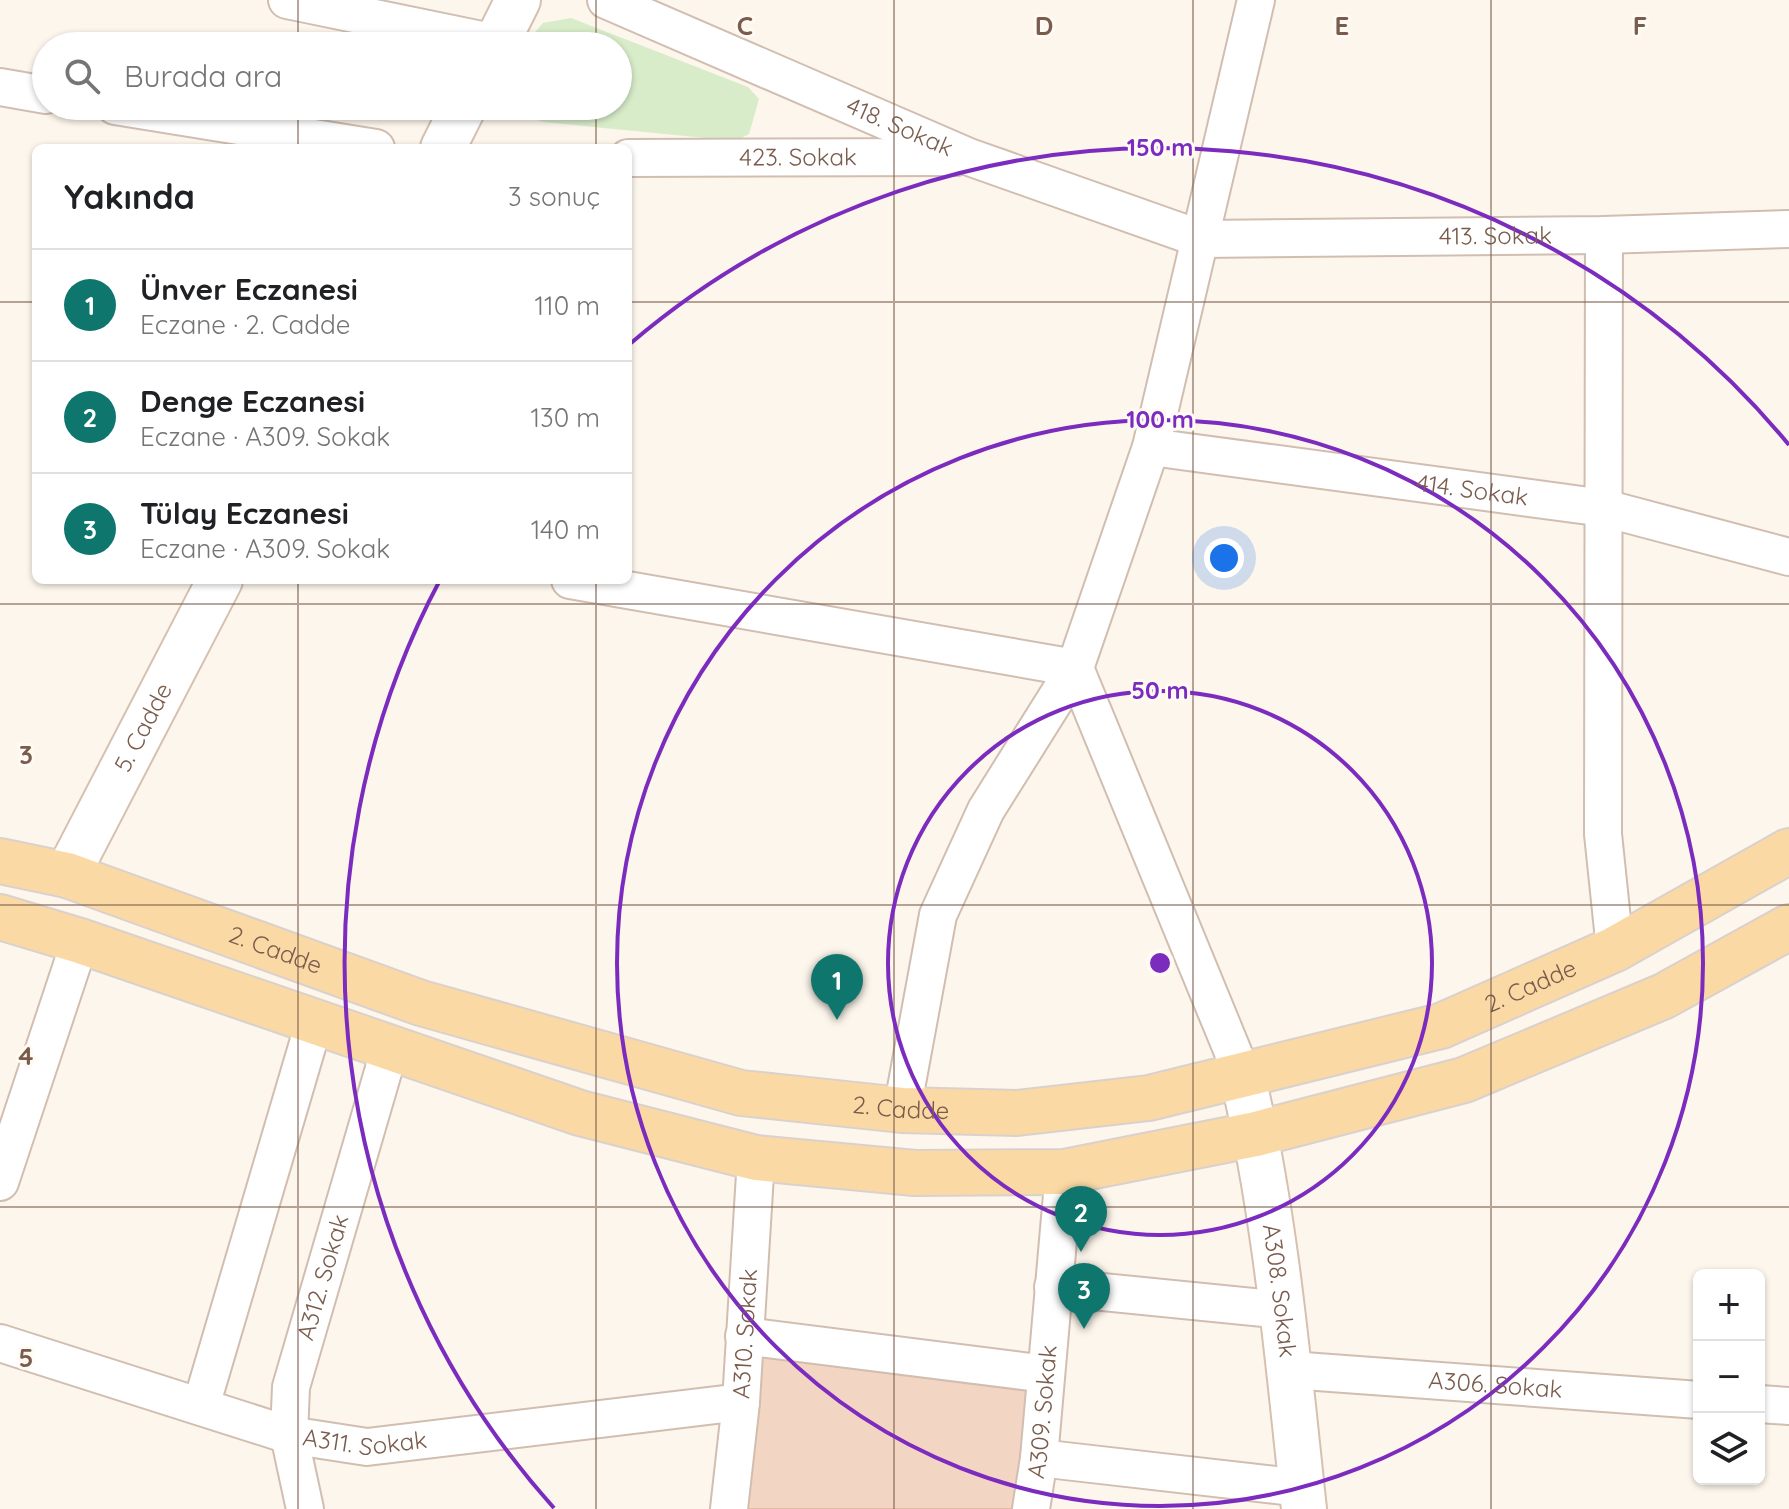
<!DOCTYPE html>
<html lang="tr">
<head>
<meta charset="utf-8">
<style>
	:root { --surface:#fff; --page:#f6f6f6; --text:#202124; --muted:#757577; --line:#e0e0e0; --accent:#0f766e }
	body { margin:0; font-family:Quicksand,sans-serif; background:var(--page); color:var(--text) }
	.controls { position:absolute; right:24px; bottom:24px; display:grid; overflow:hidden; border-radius:12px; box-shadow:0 2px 6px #0004 }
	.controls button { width:72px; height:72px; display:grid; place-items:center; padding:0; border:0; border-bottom:2px solid var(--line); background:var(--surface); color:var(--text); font:40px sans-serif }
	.you { position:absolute; left:1224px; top:558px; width:28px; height:28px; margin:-20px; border:6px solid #fff; border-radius:50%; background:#1a73e8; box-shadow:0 0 0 12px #1a73e833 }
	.badge { display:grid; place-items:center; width:52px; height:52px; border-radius:50%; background:var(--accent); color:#fff; font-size:26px; font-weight:700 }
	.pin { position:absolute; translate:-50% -66px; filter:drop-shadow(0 2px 4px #0008) }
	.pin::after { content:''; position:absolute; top:42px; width:28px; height:24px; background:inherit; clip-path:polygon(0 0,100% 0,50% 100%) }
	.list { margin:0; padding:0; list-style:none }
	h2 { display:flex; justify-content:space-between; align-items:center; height:104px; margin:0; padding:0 32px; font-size:34px }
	h2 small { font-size:26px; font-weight:400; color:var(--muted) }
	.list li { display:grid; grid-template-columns:52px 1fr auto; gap:24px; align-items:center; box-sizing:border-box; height:112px; padding:0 32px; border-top:2px solid var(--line) }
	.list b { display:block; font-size:30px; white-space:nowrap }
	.list p { margin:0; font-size:26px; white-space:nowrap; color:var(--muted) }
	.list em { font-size:26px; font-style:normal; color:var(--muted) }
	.icon { flex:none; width:44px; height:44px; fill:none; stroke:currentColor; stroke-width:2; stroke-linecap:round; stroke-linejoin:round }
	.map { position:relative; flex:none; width:1789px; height:1509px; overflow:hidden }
	.search { position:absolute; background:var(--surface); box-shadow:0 2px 6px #0004; left:32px; top:32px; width:600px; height:88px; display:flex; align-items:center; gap:20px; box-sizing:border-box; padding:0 28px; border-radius:44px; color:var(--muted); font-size:30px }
	.panel { position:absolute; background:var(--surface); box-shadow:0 2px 6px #0004; left:32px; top:144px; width:600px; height:440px; border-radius:12px }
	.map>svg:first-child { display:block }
	.green { fill:#d8ecc9 }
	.building { fill:#f3d5c3; stroke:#e6bba3; stroke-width:2; filter:url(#shadow) }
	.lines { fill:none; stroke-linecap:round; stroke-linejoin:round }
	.street-casing { stroke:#d1beb0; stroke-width:40 }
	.secondary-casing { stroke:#d6c0b0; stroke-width:48 }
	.primary-casing { stroke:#dad1cd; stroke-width:48 }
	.street { stroke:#fff; stroke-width:36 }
	.secondary { stroke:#fff; stroke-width:44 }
	.primary { stroke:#fbd9a5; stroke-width:44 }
	.grid { fill:none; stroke:#7a5c4d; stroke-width:2; stroke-opacity:0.55 }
	.ring { fill:none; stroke:#7b2cbf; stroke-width:4 }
	.labels { text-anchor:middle; stroke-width:6; stroke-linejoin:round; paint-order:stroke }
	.street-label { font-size:24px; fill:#7a5c4d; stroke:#fffaf3 }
	.grid-label { font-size:26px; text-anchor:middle; font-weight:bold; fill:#7a5c4d; stroke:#fffaf3; stroke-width:6; stroke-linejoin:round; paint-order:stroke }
	.centre { fill:#7b2cbf; stroke:#fffaf3; stroke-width:4 }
	.ring-label { font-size:24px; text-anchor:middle; font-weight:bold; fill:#7b2cbf; stroke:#fffaf3; stroke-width:6; stroke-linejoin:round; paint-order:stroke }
</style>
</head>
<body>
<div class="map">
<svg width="1789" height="1509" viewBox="0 0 1789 1509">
	<defs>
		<filter id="shadow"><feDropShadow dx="7" dy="7" stdDeviation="2" flood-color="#0004"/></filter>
	</defs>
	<rect width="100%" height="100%" fill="#fdf6ec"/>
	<path class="green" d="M571,18L748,87L759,99L749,134L736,141L543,122L523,114L519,106H618V46H523L543,23Z"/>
	<g class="building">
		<path d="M744,1336L1046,1374L1029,1509H727Z"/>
		<path d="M744,1336L1046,1374L1029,1509H727Z"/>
	</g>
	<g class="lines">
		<defs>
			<g id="street">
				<path d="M287,0L496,43"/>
				<path id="s1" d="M606,0L969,157L1201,239L1604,235L1789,229"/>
				<path d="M0,87L46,95"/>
				<path d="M115,106L376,148"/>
				<path id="s2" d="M628,158L956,157"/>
				<path d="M1604,235L1603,834L1615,949"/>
				<path id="s3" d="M1151,447L1604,508L1789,557"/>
				<path d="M570,580L1075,668L1242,1074"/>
				<path d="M902,1110L938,915L986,810L1075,668L1151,447L1256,0"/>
				<path d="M0,1182L80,941"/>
				<path d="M1053,1287L1283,1310"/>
				<path d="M744,1336L1046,1374"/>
				<path id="s4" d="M0,1343L289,1435L367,1447L741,1402"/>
				<path id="s5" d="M1290,1370L1699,1400"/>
				<path d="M1759,1404L1789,1406"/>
				<path d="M201,1406L314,1023"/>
				<path d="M1039,1458L1302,1488"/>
				<path id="s6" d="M305,1509L289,1435L291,1387L390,1048"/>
				<path id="s7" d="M729,1509L741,1402L756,1158"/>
				<path id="s8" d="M1031,1509L1039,1458L1064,1172"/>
			</g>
			<g id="secondary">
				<path d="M495,46L518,0"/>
				<path d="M443,148L464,106"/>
				<path id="s9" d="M67,875L220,580"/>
				<path id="s10" d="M1242,1074C1276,1217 1288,1363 1304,1509"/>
			</g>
			<g id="primary">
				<path id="s11" d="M0,861L67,875L421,1003L741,1093L902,1110L1017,1113L1149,1098L1441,1026L1615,949L1789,851"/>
				<path d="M0,917L80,941L580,1113L756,1158L915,1173L1064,1172L1256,1134L1464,1080L1664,996L1789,927"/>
			</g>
		</defs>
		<use href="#street" class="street-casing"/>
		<use href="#secondary" class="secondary-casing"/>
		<use href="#primary" class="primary-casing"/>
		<use href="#street" class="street"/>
		<use href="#secondary" class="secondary"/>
		<use href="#primary" class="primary"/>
	</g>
	<path class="grid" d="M298,0V46M596,0V46M894,0V1509M1193,0V1509M1491,0V1509M298,106V148M596,106V148M0,302H36M628,302H1789M298,580V1509M596,580V1509M0,604H1789M0,905H1789M0,1207H1789"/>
	<g class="ring">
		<circle cx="1160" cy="963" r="272"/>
		<circle cx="1160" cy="963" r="543"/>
		<path d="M554 1508A815 815 0 0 1 440 580M631 343A815 815 0 0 1 1789 445"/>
	</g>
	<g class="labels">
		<g class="street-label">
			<text dy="8" stroke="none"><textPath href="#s1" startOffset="320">418. Sokak</textPath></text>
			<text dy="8" stroke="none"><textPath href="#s2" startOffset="170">423. Sokak</textPath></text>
			<text dy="8" stroke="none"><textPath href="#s1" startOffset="936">413. Sokak</textPath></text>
			<text dy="8" stroke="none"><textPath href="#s3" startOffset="324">414. Sokak</textPath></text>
			<text dy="8" stroke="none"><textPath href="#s9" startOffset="166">5. Cadde</textPath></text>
			<text dy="8" stroke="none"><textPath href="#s11" startOffset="290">2. Cadde</textPath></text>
			<text dy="8" stroke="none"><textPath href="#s11" startOffset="1586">2. Cadde</textPath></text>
			<text dy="8" stroke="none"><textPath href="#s11" startOffset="938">2. Cadde</textPath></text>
			<text dy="8" stroke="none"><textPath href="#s6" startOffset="238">A312. Sokak</textPath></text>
			<text dy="8" stroke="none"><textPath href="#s10" startOffset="220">A308. Sokak</textPath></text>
			<text dy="8" stroke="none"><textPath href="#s7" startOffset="176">A310. Sokak</textPath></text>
			<text dy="8" stroke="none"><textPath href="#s5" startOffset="206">A306. Sokak</textPath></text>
			<text dy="8" stroke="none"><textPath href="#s8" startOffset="98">A309. Sokak</textPath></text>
			<text dy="8" stroke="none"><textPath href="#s4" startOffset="380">A311. Sokak</textPath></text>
		</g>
	</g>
	<g class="grid-label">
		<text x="745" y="35">C</text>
		<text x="1044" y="35">D</text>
		<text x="1342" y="35">E</text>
		<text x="1640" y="35">F</text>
		<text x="26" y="764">3</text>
		<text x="26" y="1065">4</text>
		<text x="26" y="1367">5</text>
	</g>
	<circle cx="1160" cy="963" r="12" class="centre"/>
	<g class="ring-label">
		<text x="1160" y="156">150 m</text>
		<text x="1160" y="428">100 m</text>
		<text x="1160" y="699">50 m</text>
	</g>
</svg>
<div class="controls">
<button>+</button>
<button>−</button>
<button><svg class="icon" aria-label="layers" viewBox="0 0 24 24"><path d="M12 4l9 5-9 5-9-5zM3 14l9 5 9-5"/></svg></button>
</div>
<div class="you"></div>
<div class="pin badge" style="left:837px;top:1020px">1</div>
<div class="pin badge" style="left:1081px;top:1252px">2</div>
<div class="pin badge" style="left:1084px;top:1329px">3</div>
<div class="search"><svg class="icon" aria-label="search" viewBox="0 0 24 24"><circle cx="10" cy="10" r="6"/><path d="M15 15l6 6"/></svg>Burada ara</div>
<section class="panel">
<h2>Yakında<small>3 sonuç</small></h2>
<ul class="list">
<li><span class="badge">1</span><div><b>Ünver Eczanesi</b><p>Eczane · 2. Cadde</p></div><em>110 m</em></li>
<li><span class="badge">2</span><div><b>Denge Eczanesi</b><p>Eczane · A309. Sokak</p></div><em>130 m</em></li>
<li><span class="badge">3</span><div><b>Tülay Eczanesi</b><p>Eczane · A309. Sokak</p></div><em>140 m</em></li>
</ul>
</section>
</div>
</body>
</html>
